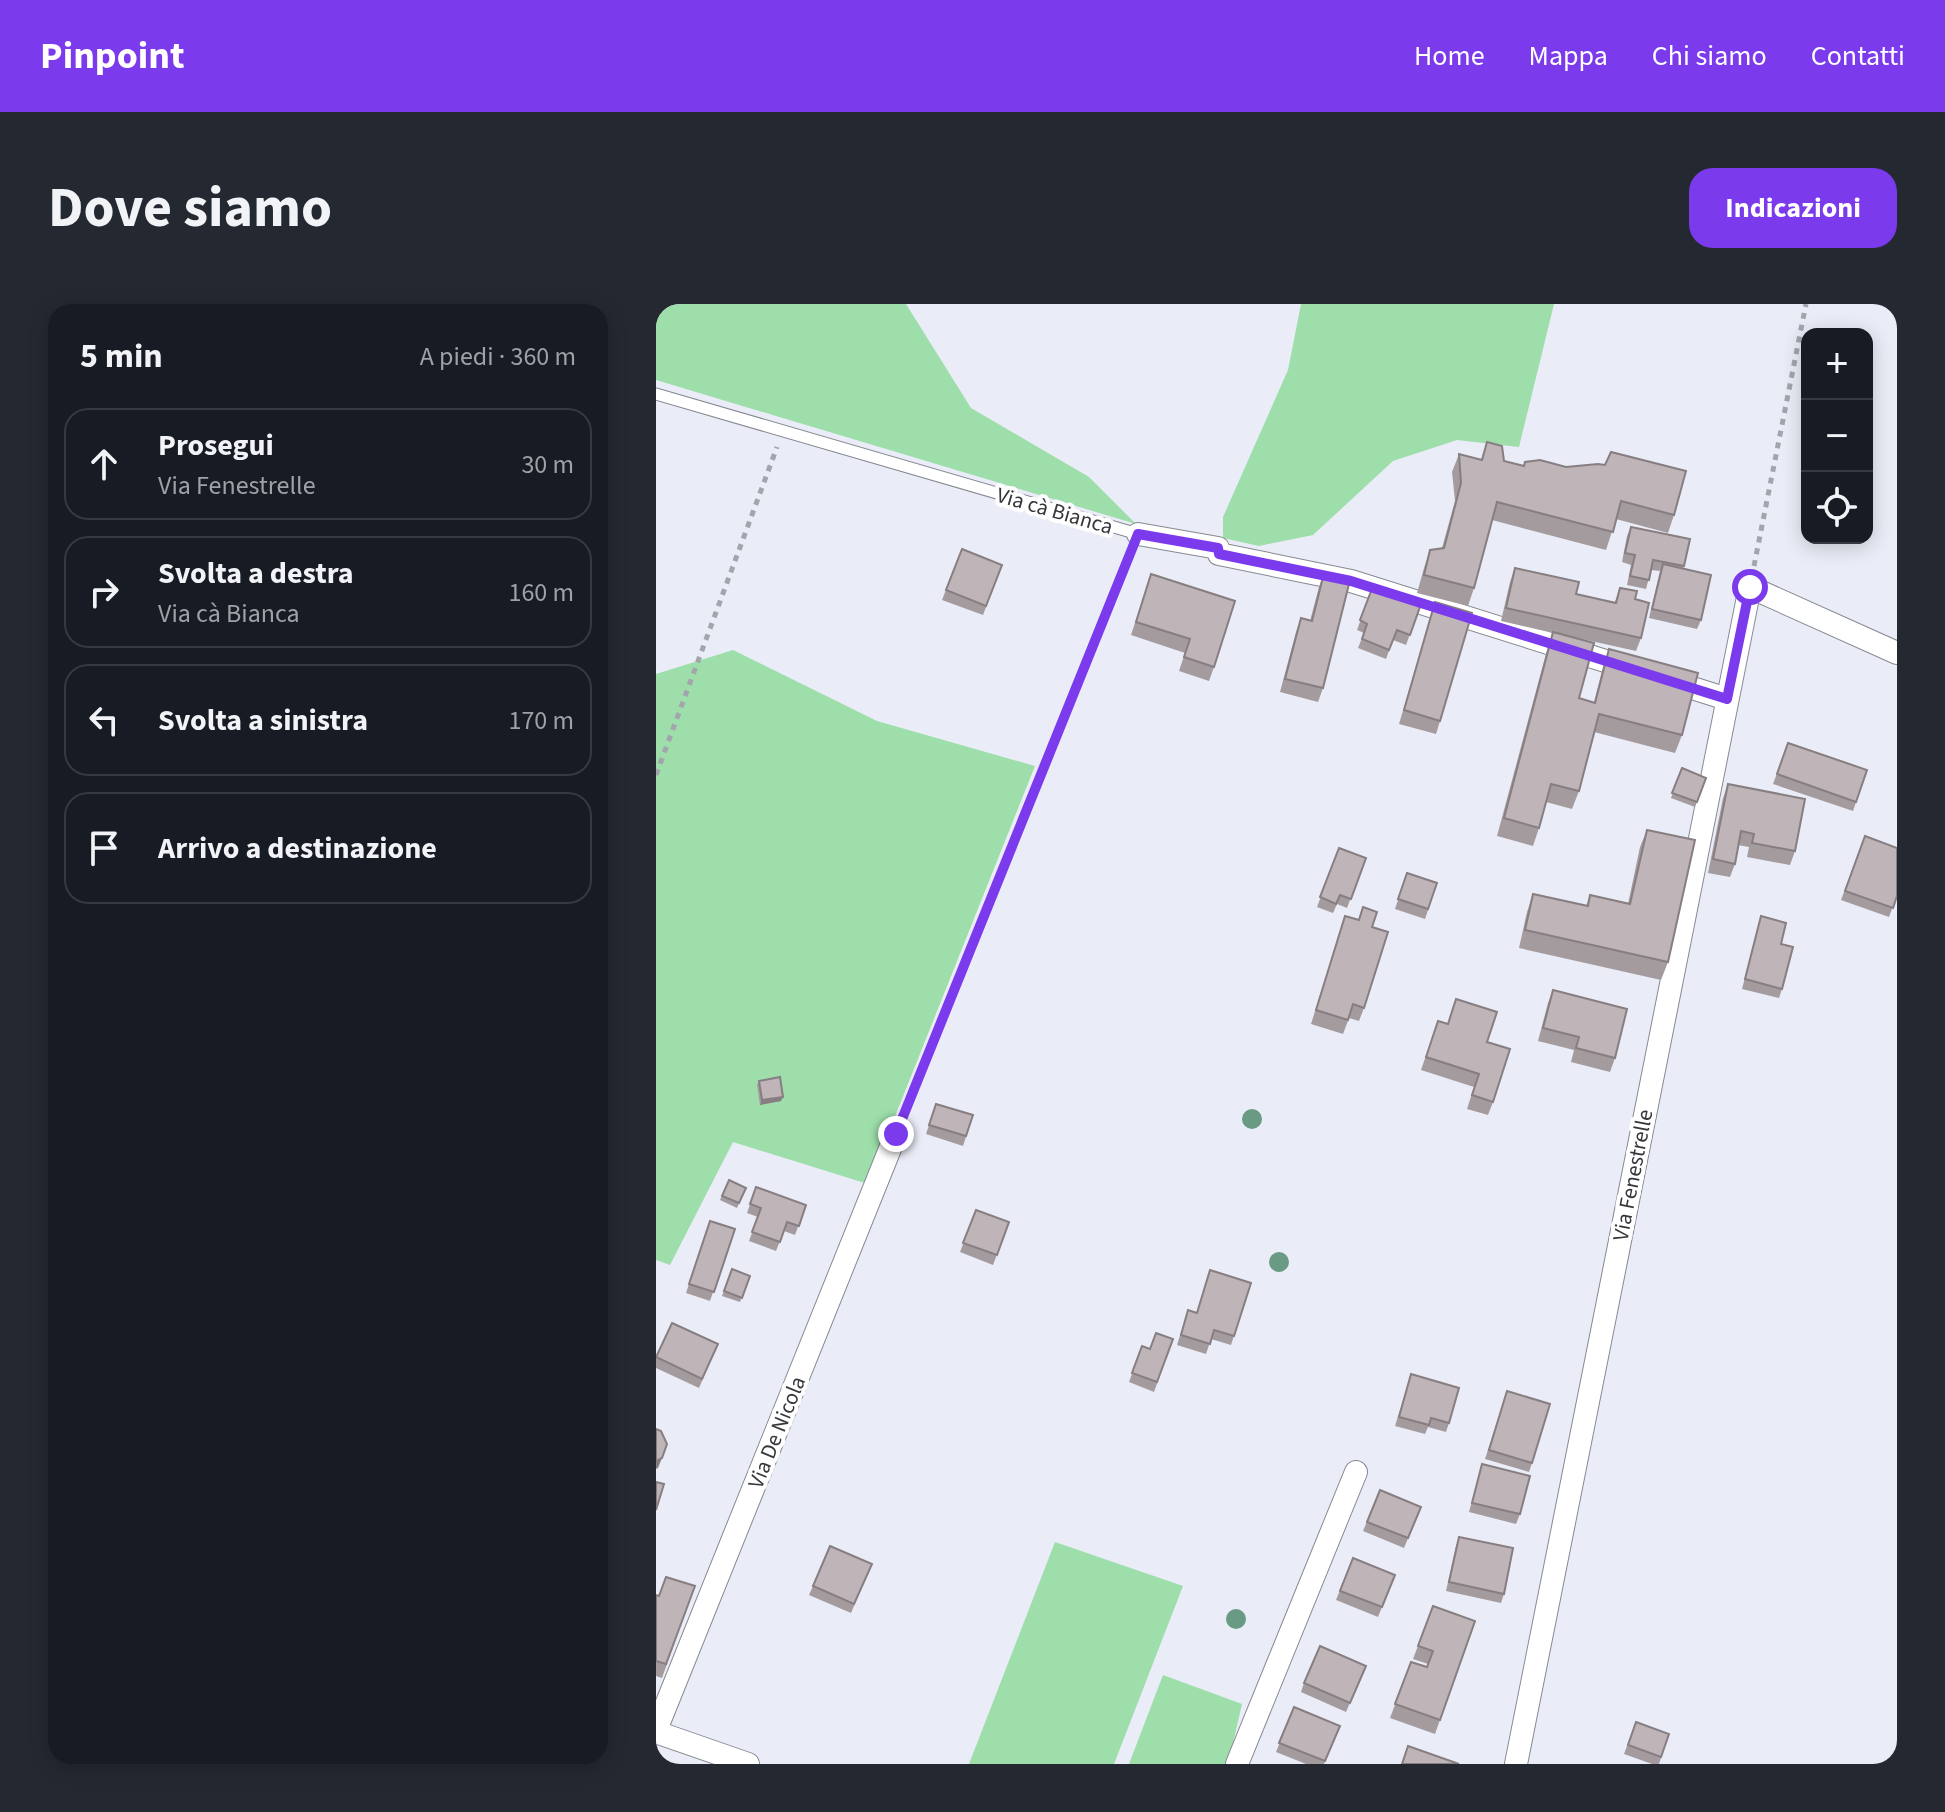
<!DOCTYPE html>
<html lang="it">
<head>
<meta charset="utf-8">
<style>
	:root { --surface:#171b24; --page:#242831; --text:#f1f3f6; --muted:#9ea1a6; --line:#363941; --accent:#7c3aed }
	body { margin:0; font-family:"Source Sans 3",sans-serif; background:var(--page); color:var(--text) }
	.controls { position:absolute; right:24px; top:24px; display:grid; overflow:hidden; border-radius:16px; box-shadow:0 4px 20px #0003 }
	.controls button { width:72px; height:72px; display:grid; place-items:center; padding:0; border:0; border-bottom:2px solid var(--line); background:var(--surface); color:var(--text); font:40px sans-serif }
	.stop { position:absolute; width:24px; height:24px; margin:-18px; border:6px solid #7c3aed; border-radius:50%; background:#fff }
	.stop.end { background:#7c3aed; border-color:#fff; box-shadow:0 2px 8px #0008 }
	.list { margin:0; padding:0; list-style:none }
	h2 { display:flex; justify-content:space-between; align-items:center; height:104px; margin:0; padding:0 32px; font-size:34px }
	h2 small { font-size:26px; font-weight:400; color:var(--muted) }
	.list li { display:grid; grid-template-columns:52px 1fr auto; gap:24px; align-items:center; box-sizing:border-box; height:112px; margin:0 16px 16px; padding:0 16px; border:2px solid var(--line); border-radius:24px }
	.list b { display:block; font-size:30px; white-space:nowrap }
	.list p { margin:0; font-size:26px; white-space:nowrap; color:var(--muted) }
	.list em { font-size:26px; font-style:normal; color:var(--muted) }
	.icon { flex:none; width:44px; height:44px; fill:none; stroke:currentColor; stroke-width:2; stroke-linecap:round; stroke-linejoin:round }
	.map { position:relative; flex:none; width:1241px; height:1460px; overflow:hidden; border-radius:24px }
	header { display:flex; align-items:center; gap:48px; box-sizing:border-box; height:112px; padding:0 40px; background:var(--accent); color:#fff }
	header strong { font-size:38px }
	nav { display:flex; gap:44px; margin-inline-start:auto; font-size:28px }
	.intro { display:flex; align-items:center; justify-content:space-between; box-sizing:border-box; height:192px; padding:0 48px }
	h1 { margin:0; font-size:56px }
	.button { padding:20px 36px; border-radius:24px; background:var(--accent); color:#fff; font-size:28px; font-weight:700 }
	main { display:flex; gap:48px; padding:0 48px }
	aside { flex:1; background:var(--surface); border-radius:24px; box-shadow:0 4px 20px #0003 }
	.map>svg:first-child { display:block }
	.green { fill:#9ddeaa }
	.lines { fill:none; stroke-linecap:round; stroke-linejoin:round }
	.service-casing { stroke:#868992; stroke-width:13 }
	.minor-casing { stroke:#868992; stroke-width:24 }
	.path { stroke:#a3a5ad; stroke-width:5; stroke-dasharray:6 6; stroke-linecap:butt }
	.service { stroke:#fff; stroke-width:11 }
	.minor { stroke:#fff; stroke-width:22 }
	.tree { fill:#699a83 }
	.wall { fill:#a49b9e }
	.shaded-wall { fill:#867e81 }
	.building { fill:#bfb4b8; stroke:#867e81; stroke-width:2 }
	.route { stroke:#7c3aed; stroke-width:10 }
	.labels { text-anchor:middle; stroke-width:8; stroke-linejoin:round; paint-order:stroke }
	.street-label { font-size:22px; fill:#36373b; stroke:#fff }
</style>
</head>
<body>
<header>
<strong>Pinpoint</strong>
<nav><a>Home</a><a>Mappa</a><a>Chi siamo</a><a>Contatti</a></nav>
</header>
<div class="intro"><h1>Dove siamo</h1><a class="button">Indicazioni</a></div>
<main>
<aside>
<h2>5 min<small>A piedi · 360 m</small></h2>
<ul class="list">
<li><svg class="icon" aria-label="ahead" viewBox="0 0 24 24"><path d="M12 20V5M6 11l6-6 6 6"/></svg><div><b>Prosegui</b><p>Via Fenestrelle</p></div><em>30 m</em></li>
<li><svg class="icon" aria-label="right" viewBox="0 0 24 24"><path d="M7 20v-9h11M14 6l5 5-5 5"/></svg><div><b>Svolta a destra</b><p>Via cà Bianca</p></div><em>160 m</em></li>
<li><svg class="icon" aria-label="left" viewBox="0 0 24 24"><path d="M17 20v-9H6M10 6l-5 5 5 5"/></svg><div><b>Svolta a sinistra</b></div><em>170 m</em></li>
<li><svg class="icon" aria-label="arrive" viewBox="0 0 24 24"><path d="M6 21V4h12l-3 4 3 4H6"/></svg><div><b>Arrivo a destinazione</b></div></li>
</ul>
</aside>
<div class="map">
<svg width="1241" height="1460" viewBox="0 0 1241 1460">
	<rect width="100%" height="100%" fill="#eaedf7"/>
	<g class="green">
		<path d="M0,0H250L315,104L433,173L480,220L0,76Z"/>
		<path d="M645,0H898L863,143L801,136L737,157L657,231L603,242L567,234V213L632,66Z"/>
		<path d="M77,346L221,417L379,462L212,880L77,838L14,961L0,956V370Z"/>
		<path d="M399,1238L527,1282L458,1460H313Z"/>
		<path d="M507,1371L586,1400L575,1448L570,1460H473Z"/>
	</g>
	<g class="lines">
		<defs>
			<path id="service" d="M0,90L482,230"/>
			<g id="minor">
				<path d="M482,230L562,244L563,250L695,277L978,366"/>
				<path d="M1011,376L1071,395"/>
				<path d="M0,1426L240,830"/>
				<path d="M0,1428L92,1460"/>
				<path d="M581,1460L700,1168"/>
				<path d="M860,1460L1094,283L1241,349"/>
			</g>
		</defs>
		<use href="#service" class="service-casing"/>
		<use href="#minor" class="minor-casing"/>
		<g class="path">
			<path d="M1098,262L1150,0"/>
			<path d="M0,471L121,143"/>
			<path d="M248,810L474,248"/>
		</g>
		<use href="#service" class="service"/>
		<use href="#minor" class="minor"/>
	</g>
	<g class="tree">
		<circle cx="596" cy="815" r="10"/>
		<circle cx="623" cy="958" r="10"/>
		<circle cx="580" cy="1315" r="10"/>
	</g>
	<g class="wall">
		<path d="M831,138L848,157L1018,211L1012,229L960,215L950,246L836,216L818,284L812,302L761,289L768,264L774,246L786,244L799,197L796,168L803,150L825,156Z"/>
		<path d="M975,223L1034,235L1027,265L1045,316L1041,325L993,314L1004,267L995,266L990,285L971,281L975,261L966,258L971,232Z"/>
		<path d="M306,245L346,261L327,311L286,296Z"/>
		<path d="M859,264L920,290L959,298L964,284L979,295L985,334L980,347L917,333L923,394L938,398L947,363L953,345L1026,431L1019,449L938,428L923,487L916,505L890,498L883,524L877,542L841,532L891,346L897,329L845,317L854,278Z"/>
		<path d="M668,269L667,384L662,398L624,388L640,328L645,314L654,317L663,283Z"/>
		<path d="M495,270L558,363L553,377L523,367L529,349L475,331Z"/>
		<path d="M717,282L765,300L750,341L737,336L730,355L702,344L708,329L701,326Z"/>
		<path d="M779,298L784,417L780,430L743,420Z"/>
		<path d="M1132,439L1211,466L1197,507L1117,480Z"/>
		<path d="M1026,464L1050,474L1039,503L1015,494Z"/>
		<path d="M1072,480L1139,547L1134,561L1091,553L1093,543L1082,541L1079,560L1074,573L1052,569L1067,494Z"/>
		<path d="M991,526L1012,658L1005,676L863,644L871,608L877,590L930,602L934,591L972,600L984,543Z"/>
		<path d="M1209,532L1241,592L1233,613L1185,596Z"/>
		<path d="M683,544L710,554L691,604L681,600L677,609L661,603Z"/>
		<path d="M751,569L781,579L769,615L739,605Z"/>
		<path d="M707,603L716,623L708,704L703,717L693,714L687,730L655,720L689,612L702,616Z"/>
		<path d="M1105,612L1125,640L1126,685L1123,694L1086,685Z"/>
		<path d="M897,686L959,754L954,768L915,758L918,746L882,737L892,699Z"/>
		<path d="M782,717L831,738L837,798L832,811L811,805L818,783L765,766Z"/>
		<path d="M103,777L125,797L104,801L101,781Z"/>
		<path d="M280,800L317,811L307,842L270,830Z"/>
		<path d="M73,876L90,884L81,904L64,896Z"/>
		<path d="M100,883L150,901L139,931L128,927L120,947L93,937L102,913L91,909Z"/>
		<path d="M320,906L353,918L337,961L304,948Z"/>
		<path d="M54,917L79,925L54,997L30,989Z"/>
		<path d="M76,965L94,972L84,998L66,992Z"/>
		<path d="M595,979L575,1041L555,1035L550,1050L521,1041L532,1006L540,1009Z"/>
		<path d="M517,1035L498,1088L473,1078L486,1042L494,1045Z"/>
		<path d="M62,1040L43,1084L0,1064V1052Z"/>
		<path d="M755,1070L793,1119L790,1128L772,1123L769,1130L739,1122Z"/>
		<path d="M848,1096L876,1159L873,1168L829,1155Z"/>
		<path d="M826,1160L864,1210L860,1220L813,1208Z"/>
		<path d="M724,1186L765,1203L748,1244L707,1227Z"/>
		<path d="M803,1233L848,1290L845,1299L790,1287L800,1242Z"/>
		<path d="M697,1254L739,1271L722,1313L680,1296Z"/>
		<path d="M216,1260L195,1309L153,1291L157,1282Z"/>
		<path d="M39,1282L6,1374L0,1372V1291L3,1292Z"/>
		<path d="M777,1302L819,1317L779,1430L734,1414L755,1358L771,1363L772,1360L757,1355Z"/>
		<path d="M710,1362L690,1408L645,1388L648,1379Z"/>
		<path d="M638,1403L684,1422L668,1460H650L620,1448Z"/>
		<path d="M980,1418L1013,1430L1003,1460H996L968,1450Z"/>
	</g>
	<g class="shaded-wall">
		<path d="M127,793L125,797L104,801L106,796Z"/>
		<path d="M6,1154L2,1164L0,1165V1157Z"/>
	</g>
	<g class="building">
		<path d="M831,138L846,142L848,157L868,162L869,158L884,156L910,163L942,160L949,161L955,148L1030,167L1018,211L965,197L957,228L841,198L818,284L768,271L774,246L788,244L805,179L803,150L826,156Z"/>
		<path d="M975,223L1034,235L1028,262L997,256L993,276L974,272L979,251L969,249Z"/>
		<path d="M306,245L346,261L330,302L290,286Z"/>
		<path d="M1007,260L1055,271L1045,316L996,305Z"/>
		<path d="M859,264L923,278L920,290L960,299L964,284L981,287L979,295L993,299L985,334L850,304Z"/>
		<path d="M668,269L694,276L667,384L629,375L645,314L656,317Z"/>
		<path d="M495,270L579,297L558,363L528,353L534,335L480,318Z"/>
		<path d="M717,282L765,300L754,331L741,326L733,346L706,335L711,320L704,316Z"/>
		<path d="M779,298L816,309L784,417L748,406Z"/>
		<path d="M897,328L938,339L923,394L939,399L953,345L1042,369L1026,431L943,410L923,487L895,480L883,524L848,514Z"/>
		<path d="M1132,439L1211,466L1200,498L1121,470Z"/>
		<path d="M1026,464L1050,474L1041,498L1016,489Z"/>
		<path d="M1072,480L1149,495L1139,547L1096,539L1098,530L1085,527L1079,560L1057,555Z"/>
		<path d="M991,526L1039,536L1012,658L869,626L877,590L932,602L934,591L974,600Z"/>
		<path d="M1209,532L1241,544V592L1237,604L1189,587Z"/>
		<path d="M683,544L710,554L695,595L684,591L680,600L664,593Z"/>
		<path d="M751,569L781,579L772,605L742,595Z"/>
		<path d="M707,603L721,608L716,623L732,628L708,704L697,700L692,716L660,706L689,612L703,616Z"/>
		<path d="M1105,612L1130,619L1125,640L1137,643L1126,685L1089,675Z"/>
		<path d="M897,686L971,705L959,754L920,744L923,733L887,724Z"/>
		<path d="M800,695L841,708L831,738L854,745L837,798L816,791L823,770L770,753L782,717L792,720Z"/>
		<path d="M124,773L127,793L106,796L103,777Z"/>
		<path d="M280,800L317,811L310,832L273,821Z"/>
		<path d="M73,876L90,884L83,899L66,892Z"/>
		<path d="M100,883L150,901L143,922L131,918L124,938L96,928L105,904L94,900Z"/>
		<path d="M320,906L353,918L341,951L307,939Z"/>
		<path d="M54,917L79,925L58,988L33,980Z"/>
		<path d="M76,965L94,972L86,994L68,987Z"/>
		<path d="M554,966L595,979L578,1032L558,1026L554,1040L525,1031L532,1006L541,1009Z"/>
		<path d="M16,1019L62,1040L46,1075L0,1053Z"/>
		<path d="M500,1029L517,1035L501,1078L476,1069L486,1042L494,1045Z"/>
		<path d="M755,1070L803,1084L793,1119L775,1114L773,1121L743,1113Z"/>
		<path d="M851,1087L894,1100L876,1159L833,1146Z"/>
		<path d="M0,1125L5,1127L11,1140L6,1154L0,1157Z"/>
		<path d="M826,1160L874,1172L864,1210L816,1199Z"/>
		<path d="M0,1178L8,1180L0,1206Z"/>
		<path d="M724,1186L765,1203L752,1234L711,1218Z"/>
		<path d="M803,1233L857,1244L848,1290L793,1278Z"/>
		<path d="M174,1242L216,1260L198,1300L157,1282Z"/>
		<path d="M697,1254L739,1271L726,1303L684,1287Z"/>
		<path d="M10,1273L39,1282L10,1360L0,1357V1291L3,1292Z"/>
		<path d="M777,1302L819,1317L784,1416L739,1400L755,1358L771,1363L777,1347L762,1342Z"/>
		<path d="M664,1342L710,1362L694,1399L648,1379Z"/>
		<path d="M638,1403L684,1422L669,1457L623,1439Z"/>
		<path d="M980,1418L1013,1430L1005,1453L972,1441Z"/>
		<path d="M752,1442L803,1460H746Z"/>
	</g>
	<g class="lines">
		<path class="route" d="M240,830L482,230L562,244L563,250L695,277L1071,395L1094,283"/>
	</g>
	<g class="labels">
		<g class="street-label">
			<text transform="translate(399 206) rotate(16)" y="8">Via cà Bianca</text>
			<text transform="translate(976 871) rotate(-79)" y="8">Via Fenestrelle</text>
			<text transform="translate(120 1128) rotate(-68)" y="8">Via De Nicola</text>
		</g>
	</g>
</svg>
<div class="controls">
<button>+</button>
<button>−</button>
<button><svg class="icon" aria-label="locate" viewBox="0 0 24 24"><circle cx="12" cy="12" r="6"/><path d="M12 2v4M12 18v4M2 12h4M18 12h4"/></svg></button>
</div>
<div class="stop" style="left:1094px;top:283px"></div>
<div class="stop end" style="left:240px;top:830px"></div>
</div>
</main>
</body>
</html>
